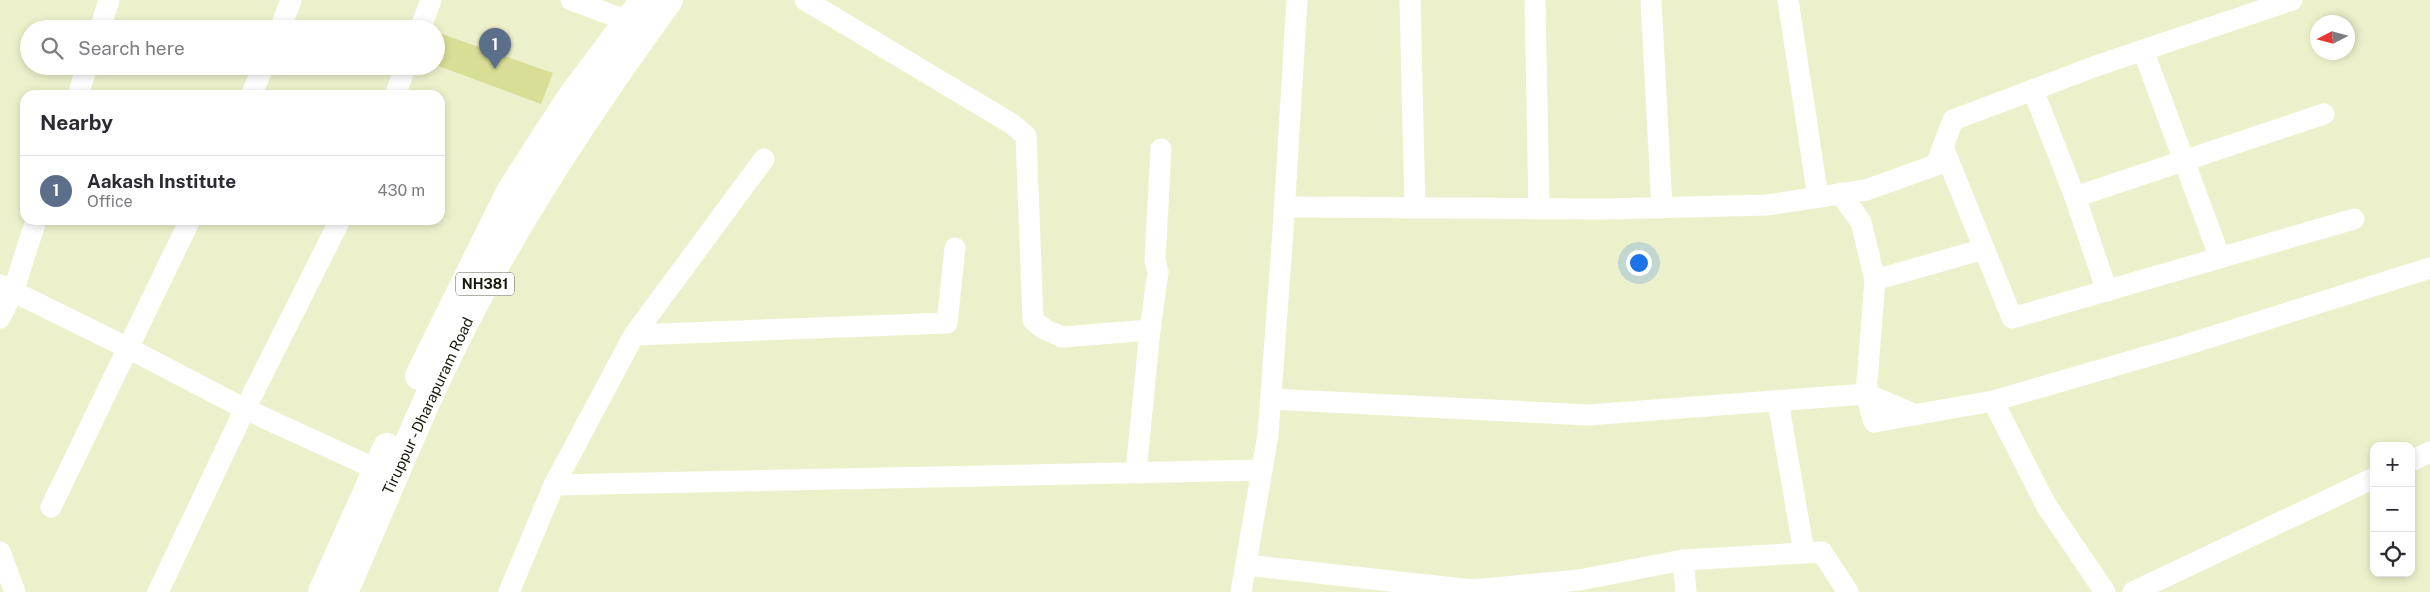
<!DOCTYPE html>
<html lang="en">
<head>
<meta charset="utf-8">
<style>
	:root { --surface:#fff; --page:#f7f7f7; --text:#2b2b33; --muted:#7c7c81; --line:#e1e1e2; --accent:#111827 }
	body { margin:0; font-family:"Public Sans",sans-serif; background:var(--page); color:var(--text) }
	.controls { position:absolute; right:15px; bottom:15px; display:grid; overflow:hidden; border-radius:10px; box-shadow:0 2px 8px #0003 }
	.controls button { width:45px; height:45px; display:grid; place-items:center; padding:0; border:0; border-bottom:1px solid var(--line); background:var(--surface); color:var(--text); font:25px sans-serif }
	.compass { position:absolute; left:2310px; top:15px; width:45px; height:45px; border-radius:50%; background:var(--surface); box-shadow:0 2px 8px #0003; rotate:264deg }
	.you { position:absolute; left:1638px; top:262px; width:18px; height:18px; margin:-12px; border:4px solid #fff; border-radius:50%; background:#1a73e8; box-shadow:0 0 0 8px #1a73e833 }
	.badge { display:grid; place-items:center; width:32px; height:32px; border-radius:50%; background:var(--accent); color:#fff; font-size:16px; font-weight:700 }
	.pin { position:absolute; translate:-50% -41px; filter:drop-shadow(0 1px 2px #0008) }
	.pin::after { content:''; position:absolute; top:26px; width:18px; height:15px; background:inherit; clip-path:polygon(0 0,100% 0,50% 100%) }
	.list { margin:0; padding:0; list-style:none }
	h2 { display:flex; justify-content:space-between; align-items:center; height:65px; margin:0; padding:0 20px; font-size:21px }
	h2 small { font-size:16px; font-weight:400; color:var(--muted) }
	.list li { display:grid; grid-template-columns:32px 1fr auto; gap:15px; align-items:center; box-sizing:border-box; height:70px; padding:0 20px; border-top:1px solid var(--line) }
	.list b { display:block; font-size:19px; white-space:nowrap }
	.list p { margin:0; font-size:16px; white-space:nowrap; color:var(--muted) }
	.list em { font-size:16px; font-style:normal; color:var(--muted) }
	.icon { flex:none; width:28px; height:28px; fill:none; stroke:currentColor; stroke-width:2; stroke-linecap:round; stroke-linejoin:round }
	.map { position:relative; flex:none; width:2430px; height:592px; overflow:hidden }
	.search { position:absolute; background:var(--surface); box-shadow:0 2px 8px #0003; left:20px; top:20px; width:425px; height:55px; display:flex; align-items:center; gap:12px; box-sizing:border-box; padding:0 18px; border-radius:28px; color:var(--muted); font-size:19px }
	.panel { position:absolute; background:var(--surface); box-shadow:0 2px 8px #0003; left:20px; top:90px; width:425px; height:135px; border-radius:15px }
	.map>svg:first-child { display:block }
	.building { fill:#d9de96 }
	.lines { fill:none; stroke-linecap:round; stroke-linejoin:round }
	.minor { stroke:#fff; stroke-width:21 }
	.trunk { stroke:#fff; stroke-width:28 }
	.labels { text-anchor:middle; stroke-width:4; stroke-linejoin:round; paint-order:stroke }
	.shield { fill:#fff; stroke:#5e5f55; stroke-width:1 }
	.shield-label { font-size:14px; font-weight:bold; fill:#191a0c }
	.street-label { font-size:15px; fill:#191a0c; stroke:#fff }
</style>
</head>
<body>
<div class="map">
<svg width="2430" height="592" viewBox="0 0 2430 592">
	<rect width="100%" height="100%" fill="#edf1cb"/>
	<path class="building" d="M436,32L553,73L541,104L436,65Z"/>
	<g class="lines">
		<g class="minor">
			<path d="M571,0L628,21"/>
			<path d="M805,0L1012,124L1026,136L1033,320L1044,329L1062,337L1150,330"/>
			<path d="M1410,0L1415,208"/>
			<path d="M1535,0L1539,209"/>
			<path d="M1651,0L1662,208"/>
			<path d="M1788,0L1818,197"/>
			<path d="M100,29L109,0"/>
			<path d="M280,29L291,0"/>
			<path d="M420,29L431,0"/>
			<path d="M2143,50L2220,258"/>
			<path d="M2033,90L2075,197L2107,291"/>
			<path d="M78,95L87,66"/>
			<path d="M251,95L264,66"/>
			<path d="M395,95L406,66"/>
			<path d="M1943,147L2012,318L2354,219"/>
			<path d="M1840,193L1861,222L1875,280L1866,394L1916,415"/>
			<path d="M2075,197L2324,114"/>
			<path d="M1285,207L1605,209L1767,205L1866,190L1936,165L1953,120L2096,66L2292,0"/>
			<path d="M1875,280L1984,249"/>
			<path d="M0,285L128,348L245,409L389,475"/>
			<path d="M0,318L13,292L36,220"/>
			<path d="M634,335L947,323L955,248"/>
			<path d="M1271,399L1588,415L1866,394L1874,422L1993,401L2176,348L2430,268"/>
			<path d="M1778,401L1804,553"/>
			<path d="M1993,401L2046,505L2105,592"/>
			<path d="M2411,461L2430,452"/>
			<path d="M1136,472L1150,330L1158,272L1155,260L1161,149"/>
			<path d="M554,485L1262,470"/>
			<path d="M51,507L190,220"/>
			<path d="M0,552L15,592"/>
			<path d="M1683,560L1686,592"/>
			<path d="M1246,565L1472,590L1473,592"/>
			<path d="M1472,590L1579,580L1683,560L1822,552L1848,592"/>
			<path d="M158,592L245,409L340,220"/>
			<path d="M509,592L554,485L634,335L764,159"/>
			<path d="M1241,592L1268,435L1283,231L1297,0"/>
			<path d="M2133,592L2374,478"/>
		</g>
		<g class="trunk">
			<path d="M419,376L511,190L571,97L644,0"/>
			<path d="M322,592L387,447"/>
			<path d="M344,592C388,494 426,393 477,299C533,194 599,96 669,0"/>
		</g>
	</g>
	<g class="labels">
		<rect class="shield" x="456" y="272.5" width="58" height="23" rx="4"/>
		<g class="shield-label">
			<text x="485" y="289">NH381</text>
		</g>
		<g class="street-label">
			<text transform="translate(428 406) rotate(-65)" y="5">Tiruppur - Dharapuram Road</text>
		</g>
	</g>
</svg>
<div class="controls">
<button>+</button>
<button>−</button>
<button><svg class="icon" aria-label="locate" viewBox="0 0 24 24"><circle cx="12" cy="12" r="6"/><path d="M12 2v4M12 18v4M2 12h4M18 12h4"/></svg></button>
</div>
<svg class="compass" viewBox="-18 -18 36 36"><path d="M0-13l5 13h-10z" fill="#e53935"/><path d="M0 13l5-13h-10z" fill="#7c7c81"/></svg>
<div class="you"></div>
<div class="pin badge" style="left:495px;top:69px;background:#5c6f8a">1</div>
<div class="search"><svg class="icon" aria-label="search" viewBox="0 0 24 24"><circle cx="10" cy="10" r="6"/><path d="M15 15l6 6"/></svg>Search here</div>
<section class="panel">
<h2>Nearby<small></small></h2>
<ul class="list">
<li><span class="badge" style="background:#5c6f8a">1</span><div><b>Aakash Institute</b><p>Office</p></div><em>430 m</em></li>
</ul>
</section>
</div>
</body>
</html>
